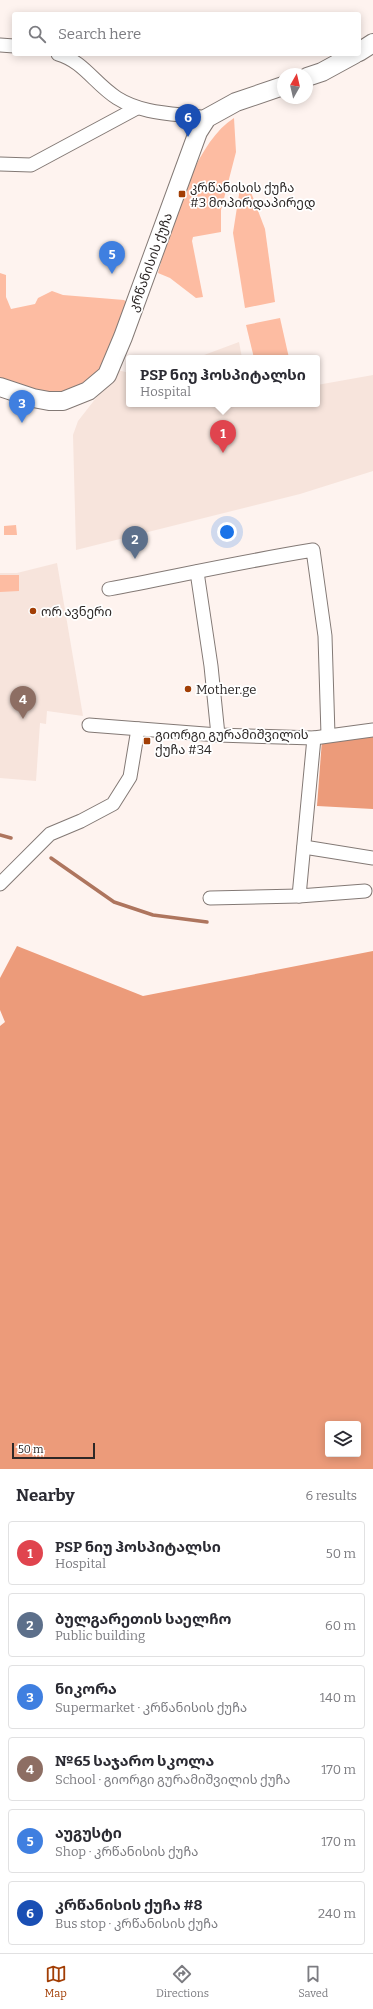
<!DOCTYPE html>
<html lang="en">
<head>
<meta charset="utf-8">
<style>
	:root { --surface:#fff; --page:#f7f7f7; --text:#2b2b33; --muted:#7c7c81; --line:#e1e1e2; --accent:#a23e05 }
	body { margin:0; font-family:Bitter,"Noto Sans Georgian",serif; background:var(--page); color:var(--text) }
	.controls { position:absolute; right:12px; bottom:12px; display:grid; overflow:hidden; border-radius:4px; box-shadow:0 2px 10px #0003 }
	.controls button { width:36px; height:36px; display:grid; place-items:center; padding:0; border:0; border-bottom:1px solid var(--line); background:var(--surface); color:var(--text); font:20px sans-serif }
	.compass { position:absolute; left:277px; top:68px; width:36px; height:36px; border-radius:50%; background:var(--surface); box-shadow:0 2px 10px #0003; rotate:8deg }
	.scale { position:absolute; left:12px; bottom:10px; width:83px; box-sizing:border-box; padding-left:4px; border:2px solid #2d2827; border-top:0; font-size:11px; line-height:14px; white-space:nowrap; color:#2d2827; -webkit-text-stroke:3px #fff; paint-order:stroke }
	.you { position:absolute; left:227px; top:532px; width:14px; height:14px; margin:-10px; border:3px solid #fff; border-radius:50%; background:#1a73e8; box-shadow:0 0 0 6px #1a73e833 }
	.badge { display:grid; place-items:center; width:26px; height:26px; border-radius:50%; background:var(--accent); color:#fff; font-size:13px; font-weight:700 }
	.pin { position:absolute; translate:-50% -33px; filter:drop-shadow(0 1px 2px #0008) }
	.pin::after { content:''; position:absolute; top:21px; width:14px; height:12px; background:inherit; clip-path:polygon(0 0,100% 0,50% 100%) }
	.popup { position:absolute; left:126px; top:355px; width:194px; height:52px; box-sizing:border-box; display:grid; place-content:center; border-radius:4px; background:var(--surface); filter:drop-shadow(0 1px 3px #0005); font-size:13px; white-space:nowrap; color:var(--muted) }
	.popup b { font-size:15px; color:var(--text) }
	.popup::after { content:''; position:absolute; left:50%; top:100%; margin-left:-8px; border:8px solid transparent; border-top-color:var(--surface) }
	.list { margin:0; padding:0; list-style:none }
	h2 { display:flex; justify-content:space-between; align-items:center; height:52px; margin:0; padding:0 16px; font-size:17px }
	h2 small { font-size:13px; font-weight:400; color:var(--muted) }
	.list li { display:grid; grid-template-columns:26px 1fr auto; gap:12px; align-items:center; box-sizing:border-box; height:64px; margin:0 8px 8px; padding:0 8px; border:1px solid var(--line); border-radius:4px }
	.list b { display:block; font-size:15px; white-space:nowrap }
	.list p { margin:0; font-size:13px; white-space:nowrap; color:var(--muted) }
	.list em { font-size:13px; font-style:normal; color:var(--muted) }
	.icon { flex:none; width:22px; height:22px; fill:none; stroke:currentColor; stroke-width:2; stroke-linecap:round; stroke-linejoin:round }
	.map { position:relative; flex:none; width:373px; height:1469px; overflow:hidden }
	.search { position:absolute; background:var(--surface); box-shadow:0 2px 10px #0003; left:12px; right:12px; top:12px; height:44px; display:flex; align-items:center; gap:10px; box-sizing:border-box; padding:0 14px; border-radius:4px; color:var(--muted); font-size:15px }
	.sheet { height:484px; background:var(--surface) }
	nav { display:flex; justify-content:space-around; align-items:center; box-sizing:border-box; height:56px; border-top:1px solid var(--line); background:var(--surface); font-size:11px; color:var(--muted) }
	nav a { display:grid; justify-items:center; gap:2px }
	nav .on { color:var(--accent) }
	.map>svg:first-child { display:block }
	.built { fill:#f7e4dc }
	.green { fill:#fdbca2 }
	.forest { fill:#ec9b7a; fill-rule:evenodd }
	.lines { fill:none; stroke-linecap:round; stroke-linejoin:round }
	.stream { stroke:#ae755e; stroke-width:3.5 }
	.street-casing { stroke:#837975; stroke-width:15 }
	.secondary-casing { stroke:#837975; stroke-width:20 }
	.street { stroke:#fff; stroke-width:13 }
	.secondary { stroke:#fff; stroke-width:18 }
	.poi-dot { fill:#a23e05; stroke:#fff; stroke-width:1.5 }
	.labels { text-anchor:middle; stroke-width:3.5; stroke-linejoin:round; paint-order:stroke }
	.poi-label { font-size:13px; fill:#2d2827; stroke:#fff; text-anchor:start }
	.street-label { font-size:13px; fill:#2d2827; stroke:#fff }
</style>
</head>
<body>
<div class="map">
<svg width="373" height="1469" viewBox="0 0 373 1469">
	<rect width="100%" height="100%" fill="#fef3ef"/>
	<g class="built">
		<path d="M239,342L242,358H196Z"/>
		<path d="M118,370L129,373V404H317V385L373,375V471L300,494L76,550L73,435L78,421Z"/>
		<path d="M57,563L83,716L47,711L46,724L40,723L36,781L0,778V573H17Z"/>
	</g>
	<g class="green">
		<path d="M234,118L236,152L221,210V232L193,237L192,241L203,297L196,298L170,278L158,273C170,228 194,143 234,118Z"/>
		<path d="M249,187L265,229L275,302L245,308L233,233L240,188Z"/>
		<path d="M0,273L6,275V297L11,309L35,304L38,298L52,291L63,295L124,300L128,303L103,367L94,377L66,392L39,394L0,379Z"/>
		<path d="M280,318L289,358H254L246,325Z"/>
		<path d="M16,525L17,535H4V526Z"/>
		<path d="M0,575H19V591L0,592Z"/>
	</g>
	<g class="forest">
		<path d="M373,735V809L317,806L322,740Z"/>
		<path d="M17,946L143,996L373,951V1469H0V1026L5,1022L0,1010V978ZM328,1424H358V1454H328Z"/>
	</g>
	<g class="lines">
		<g class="stream">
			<path d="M0,835L11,838"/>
			<path d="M51,858L114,902L153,915L207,922"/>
		</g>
		<defs>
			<g id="street">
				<path d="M0,45L14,46"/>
				<path d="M58,54C83,61 95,84 117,98C144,115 176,113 207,118"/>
				<path d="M0,164L31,165L137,108"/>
				<path d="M197,572L211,666L218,735"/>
				<path d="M109,589C177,576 245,561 313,550L325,636L328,735"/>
				<path d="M89,725L218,735L314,738L373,730"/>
				<path d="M314,738L299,896L365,891"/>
				<path d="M304,847L373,858"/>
				<path d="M0,884L50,834L81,821L113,804L130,777L138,729"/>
				<path d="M210,898L299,896"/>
			</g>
			<g id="secondary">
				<path d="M359,52L373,43"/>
				<path d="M307,77L322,72L355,54"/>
				<path d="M0,387L33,398L49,401H63L88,391L107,375L123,337L198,132L207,118L236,102L283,86"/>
			</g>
		</defs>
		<use href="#street" class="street-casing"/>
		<use href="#secondary" class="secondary-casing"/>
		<use href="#street" class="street"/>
		<use href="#secondary" class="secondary"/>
	</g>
	<g class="poi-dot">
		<rect x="178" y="190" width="8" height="8" rx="2"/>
		<circle cx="33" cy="611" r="4"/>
		<circle cx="188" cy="689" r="4"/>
		<rect x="143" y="737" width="8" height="8" rx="2"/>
	</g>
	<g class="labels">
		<g class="poi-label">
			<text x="190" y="192">კრწანისის ქუჩა<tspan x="190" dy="15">#3 მოპირდაპირედ</tspan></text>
			<text x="41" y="616">ორ ავნერი</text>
			<text x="196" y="694">Mother.ge</text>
			<text x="155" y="739">გიორგი გურამიშვილის<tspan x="155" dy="15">ქუჩა #34</tspan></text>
		</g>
		<g class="street-label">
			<text transform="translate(150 262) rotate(-70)" y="5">კრწანისის ქუჩა</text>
		</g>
	</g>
</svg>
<div class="controls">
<button><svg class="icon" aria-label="layers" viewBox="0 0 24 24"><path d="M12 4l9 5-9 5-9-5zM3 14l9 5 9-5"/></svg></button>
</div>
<svg class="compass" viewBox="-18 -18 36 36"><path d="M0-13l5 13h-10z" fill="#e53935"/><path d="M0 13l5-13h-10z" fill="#7c7c81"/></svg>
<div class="scale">50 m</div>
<div class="you"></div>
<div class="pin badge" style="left:223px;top:453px;background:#e0444e">1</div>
<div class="popup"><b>PSP ნიუ ჰოსპიტალსი</b>Hospital</div>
<div class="pin badge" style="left:135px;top:559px;background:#5c6f8a">2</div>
<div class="pin badge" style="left:22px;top:423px;background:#3f7fe0">3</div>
<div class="pin badge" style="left:23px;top:719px;background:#8d6e63">4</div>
<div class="pin badge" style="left:112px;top:274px;background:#3f7fe0">5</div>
<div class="pin badge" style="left:188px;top:137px;background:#1a4fb4">6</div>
<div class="search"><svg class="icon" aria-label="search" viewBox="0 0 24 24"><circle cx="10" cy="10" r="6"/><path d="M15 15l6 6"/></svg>Search here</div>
</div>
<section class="sheet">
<h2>Nearby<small>6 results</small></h2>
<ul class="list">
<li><span class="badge" style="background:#e0444e">1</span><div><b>PSP ნიუ ჰოსპიტალსი</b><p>Hospital</p></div><em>50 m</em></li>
<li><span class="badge" style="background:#5c6f8a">2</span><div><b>ბულგარეთის საელჩო</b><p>Public building</p></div><em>60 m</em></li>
<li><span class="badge" style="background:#3f7fe0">3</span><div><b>ნიკორა</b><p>Supermarket · კრწანისის ქუჩა</p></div><em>140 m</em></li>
<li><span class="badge" style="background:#8d6e63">4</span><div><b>№65 საჯარო სკოლა</b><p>School · გიორგი გურამიშვილის ქუჩა</p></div><em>170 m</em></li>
<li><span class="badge" style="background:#3f7fe0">5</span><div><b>აუგუსტი</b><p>Shop · კრწანისის ქუჩა</p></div><em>170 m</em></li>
<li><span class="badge" style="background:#1a4fb4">6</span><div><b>კრწანისის ქუჩა #8</b><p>Bus stop · კრწანისის ქუჩა</p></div><em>240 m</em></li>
</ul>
</section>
<nav>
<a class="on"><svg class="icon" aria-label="map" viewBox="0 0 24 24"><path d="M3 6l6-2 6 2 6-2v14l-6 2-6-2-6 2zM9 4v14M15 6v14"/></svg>Map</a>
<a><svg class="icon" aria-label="directions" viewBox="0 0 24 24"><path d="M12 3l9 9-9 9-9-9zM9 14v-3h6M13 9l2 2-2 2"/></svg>Directions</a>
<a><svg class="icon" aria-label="saved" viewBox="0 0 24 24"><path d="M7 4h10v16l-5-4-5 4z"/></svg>Saved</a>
</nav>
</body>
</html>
